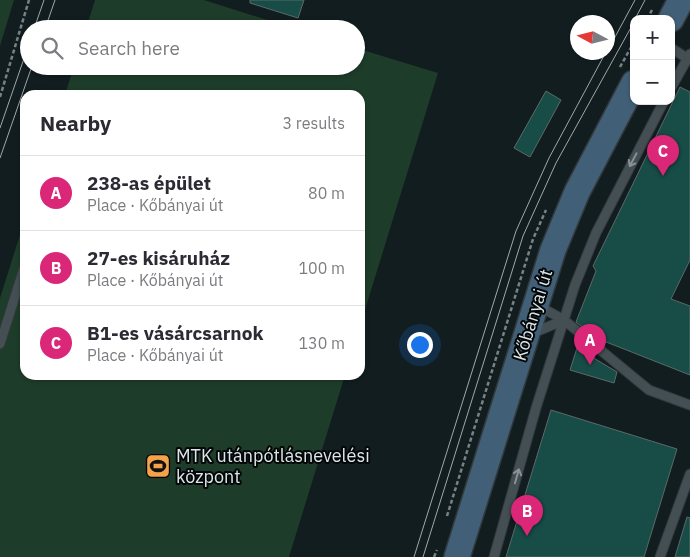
<!DOCTYPE html>
<html lang="en">
<head>
<meta charset="utf-8">
<style>
	:root { --surface:#fff; --page:#f7f7f7; --text:#2b2b33; --muted:#7c7c81; --line:#e1e1e2; --accent:#db2777 }
	body { margin:0; font-family:"IBM Plex Sans",sans-serif; background:var(--page); color:var(--text) }
	.controls { position:absolute; right:15px; top:15px; display:grid; overflow:hidden; border-radius:10px; box-shadow:0 1px 4px #0004 }
	.controls button { width:45px; height:45px; display:grid; place-items:center; padding:0; border:0; border-bottom:1px solid var(--line); background:var(--surface); color:var(--text); font:25px sans-serif }
	.compass { position:absolute; left:570px; top:15px; width:45px; height:45px; border-radius:50%; background:var(--surface); box-shadow:0 1px 4px #0004; rotate:277deg }
	.you { position:absolute; left:419px; top:344px; width:18px; height:18px; margin:-12px; border:4px solid #fff; border-radius:50%; background:#1a73e8; box-shadow:0 0 0 8px #1a73e833 }
	.badge { display:grid; place-items:center; width:32px; height:32px; border-radius:50%; background:var(--accent); color:#fff; font-size:16px; font-weight:700 }
	.pin { position:absolute; translate:-50% -41px; filter:drop-shadow(0 1px 2px #0008) }
	.pin::after { content:''; position:absolute; top:26px; width:18px; height:15px; background:inherit; clip-path:polygon(0 0,100% 0,50% 100%) }
	.list { margin:0; padding:0; list-style:none }
	h2 { display:flex; justify-content:space-between; align-items:center; height:65px; margin:0; padding:0 20px; font-size:21px }
	h2 small { font-size:16px; font-weight:400; color:var(--muted) }
	.list li { display:grid; grid-template-columns:32px 1fr auto; gap:15px; align-items:center; box-sizing:border-box; height:75px; padding:0 20px; border-top:1px solid var(--line) }
	.list b { display:block; font-size:19px; white-space:nowrap }
	.list p { margin:0; font-size:16px; white-space:nowrap; color:var(--muted) }
	.list em { font-size:16px; font-style:normal; color:var(--muted) }
	.icon { flex:none; width:28px; height:28px; fill:none; stroke:currentColor; stroke-width:2; stroke-linecap:round; stroke-linejoin:round }
	.map { position:relative; flex:none; width:690px; height:557px; overflow:hidden }
	.search { position:absolute; background:var(--surface); box-shadow:0 1px 4px #0004; left:20px; top:20px; width:345px; height:55px; display:flex; align-items:center; gap:12px; box-sizing:border-box; padding:0 18px; border-radius:28px; color:var(--muted); font-size:19px }
	.panel { position:absolute; background:var(--surface); box-shadow:0 1px 4px #0004; left:20px; top:90px; width:345px; height:290px; border-radius:15px }
	.map>svg:first-child { display:block }
	.green { fill:#1e3c2a }
	.building { fill:#174c47; stroke:#5c6a68 }
	.lines { fill:none; stroke-linecap:round; stroke-linejoin:round }
	.service-casing { stroke:#32383b; stroke-width:11 }
	.secondary-casing { stroke:#32383b; stroke-width:28 }
	.path { stroke:#798285; stroke-width:2.5; stroke-dasharray:4 2.5; stroke-linecap:butt }
	.service { stroke:#434f53; stroke-width:9 }
	.secondary { stroke:#416077; stroke-width:25 }
	.tram { stroke:#a0a8ab; stroke-width:1 }
	.oneway { stroke:#899296 }
	.labels { text-anchor:middle; stroke-width:4; stroke-linejoin:round; paint-order:stroke }
	.street-label { font-size:18px; fill:#dee5e8; stroke:#030708 }
	.poi-label { font-size:18px; fill:#dee5e8; stroke:#030708; text-anchor:start }
</style>
</head>
<body>
<div class="map">
<svg width="690" height="557" viewBox="0 0 690 557">
	<rect width="100%" height="100%" fill="#121d20"/>
	<g class="green">
		<path d="M0,0H14L0,46Z"/>
		<path d="M95,0H204L296,29H86Z"/>
		<path d="M356,48L438,73L360,326V95H65L74,66H356Z"/>
		<path d="M25,219V375H345L289,557H0V298Z"/>
	</g>
	<g class="building">
		<path d="M250,0H304L298,18L250,3Z"/>
		<path d="M680,87L690,92V260L671,299L690,306V375L596,338L576,322L596,271L593,266Z"/>
		<path d="M546,91L561,100L530,157L514,148Z"/>
		<path d="M577,348L617,372L614,383L570,370Z"/>
		<path d="M551,410L677,449L644,557H506Z"/>
		<path d="M687,517L690,518V557H675Z"/>
	</g>
	<g class="lines">
		<defs>
			<g id="service">
				<path d="M671,48L690,60"/>
				<path d="M671,88L690,54"/>
				<path d="M537,305L564,320L649,390L690,405"/>
				<path d="M531,334L564,320"/>
				<path d="M0,344L25,265"/>
				<path d="M494,557L536,408L575,285L596,233L664,101"/>
				<path d="M660,557L690,474"/>
			</g>
			<g id="secondary">
				<path d="M671,19L681,0"/>
				<path d="M457,557L553,250L577,192L634,83"/>
			</g>
		</defs>
		<use href="#service" class="service-casing"/>
		<use href="#secondary" class="secondary-casing"/>
		<g class="path">
			<path d="M647,19L652,10"/>
			<path d="M620,67L634,42"/>
			<path d="M0,97L29,0"/>
			<path d="M447,516L533,239L546,210"/>
			<path d="M434,557L437,550"/>
		</g>
		<use href="#service" class="service"/>
		<use href="#secondary" class="secondary"/>
		<g class="tram">
			<path d="M635,19L645,0"/>
			<path d="M34,29L44,0"/>
			<path d="M45,29L55,0"/>
			<path d="M608,50L635,0"/>
			<path d="M0,128L29,44"/>
			<path d="M0,158L32,66"/>
			<path d="M414,557L516,231L549,158L606,52"/>
			<path d="M423,557L523,236L556,163L634,22"/>
		</g>
	</g>
	<defs><path id="oneway-shaft" d="M-6 0H5M1.5-3L5.5 0L1.5 3" fill="none" stroke-width="1.6" stroke-linecap="round" stroke-linejoin="round" transform="scale(1.25)"/></defs>
	<g class="oneway">
		<use href="#oneway-shaft" transform="translate(633 160) rotate(118)"/>
		<use href="#oneway-shaft" transform="translate(517 476) rotate(-74)"/>
	</g>
	<defs>
		<symbol id="stadium-square" viewBox="-11 -11 22 22"><rect x="-9" y="-9" width="18" height="18" rx="4" fill="#f6a248" stroke="#030708"/><path d="M0-5a6.5 5 0 1 0 0 10a6.5 5 0 1 0 0-10ZM-3.5-1.8h7v3.6h-7Z" fill="#111"/></symbol>
	</defs>
	<g fill-rule="evenodd">
		<use href="#stadium-square" x="144" y="452" width="28" height="28"/>
	</g>
	<g class="labels">
		<g class="street-label">
			<text transform="translate(533 315) rotate(-73)" y="6">Kőbányai út</text>
		</g>
		<g class="poi-label">
			<text x="176" y="462">MTK utánpótlásnevelési<tspan x="176" dy="21">központ</tspan></text>
		</g>
	</g>
</svg>
<div class="controls">
<button>+</button>
<button>−</button>
</div>
<svg class="compass" viewBox="-18 -18 36 36"><path d="M0-13l5 13h-10z" fill="#e53935"/><path d="M0 13l5-13h-10z" fill="#7c7c81"/></svg>
<div class="you"></div>
<div class="pin badge" style="left:590px;top:365px">A</div>
<div class="pin badge" style="left:527px;top:536px">B</div>
<div class="pin badge" style="left:663px;top:176px">C</div>
<div class="search"><svg class="icon" aria-label="search" viewBox="0 0 24 24"><circle cx="10" cy="10" r="6"/><path d="M15 15l6 6"/></svg>Search here</div>
<section class="panel">
<h2>Nearby<small>3 results</small></h2>
<ul class="list">
<li><span class="badge">A</span><div><b>238-as épület</b><p>Place · Kőbányai út</p></div><em>80 m</em></li>
<li><span class="badge">B</span><div><b>27-es kisáruház</b><p>Place · Kőbányai út</p></div><em>100 m</em></li>
<li><span class="badge">C</span><div><b>B1-es vásárcsarnok</b><p>Place · Kőbányai út</p></div><em>130 m</em></li>
</ul>
</section>
</div>
</body>
</html>
